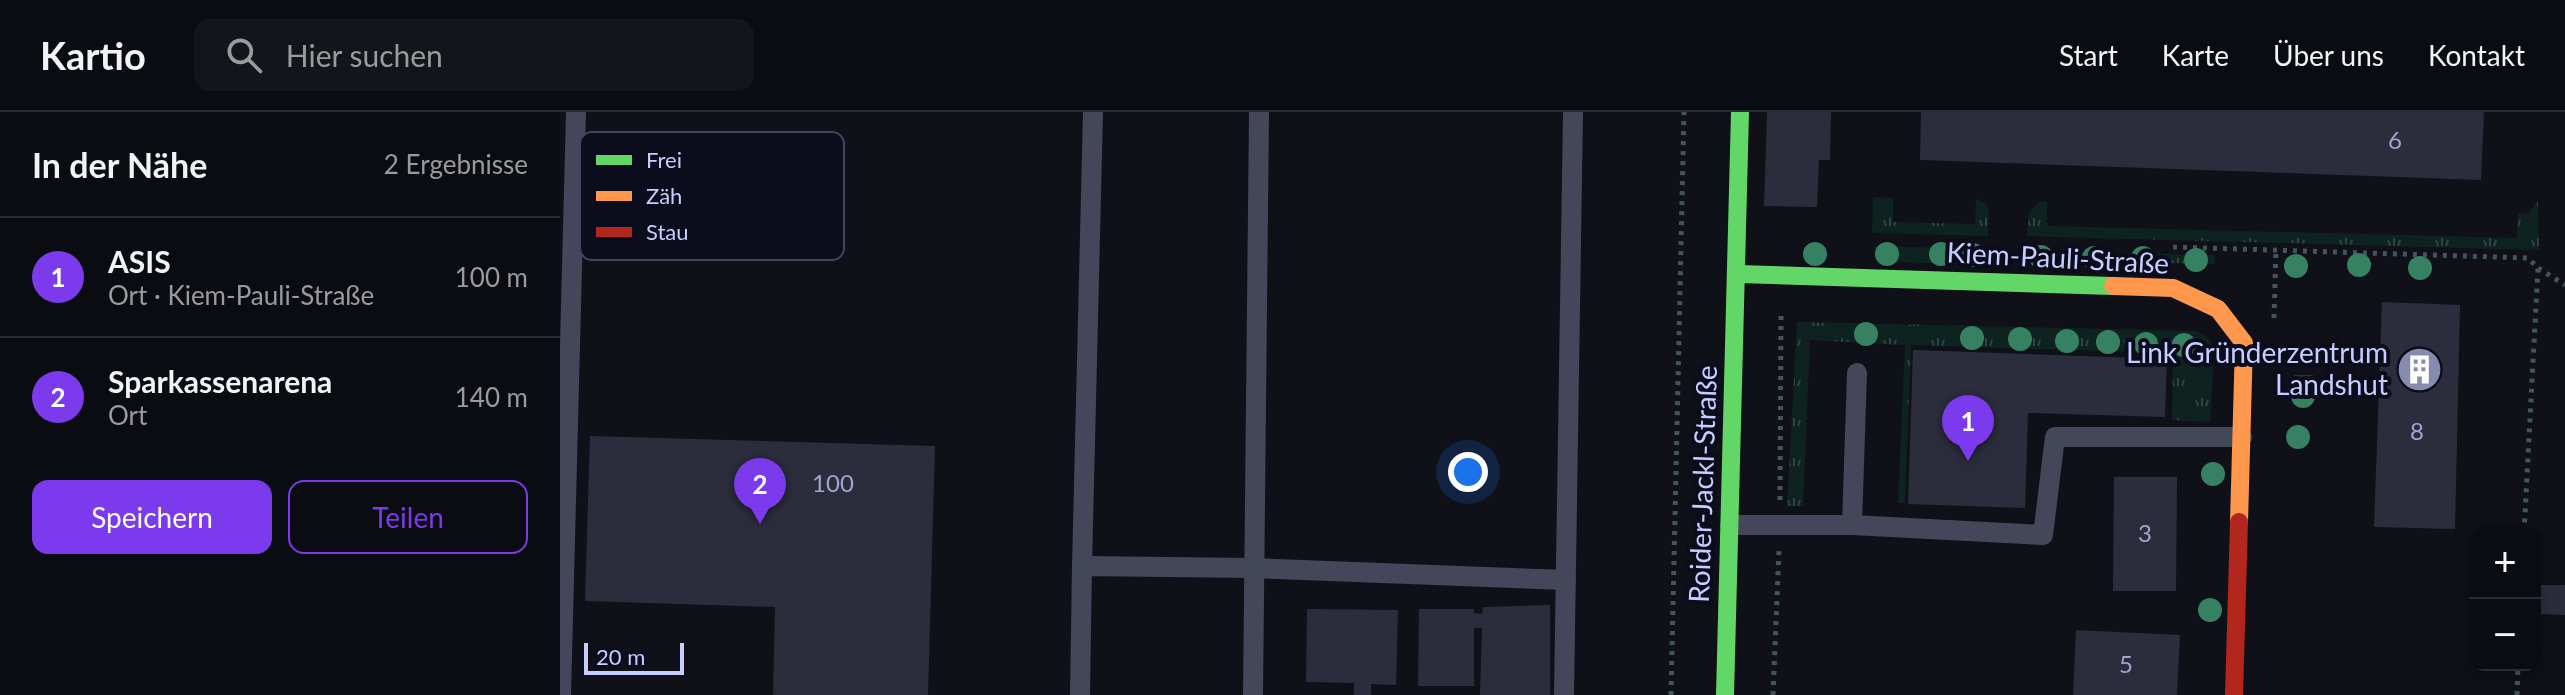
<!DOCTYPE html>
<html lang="de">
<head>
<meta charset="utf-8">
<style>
	:root { --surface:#0b0c12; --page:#14151b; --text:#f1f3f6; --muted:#9a9b9f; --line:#2b2c32; --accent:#7c3aed }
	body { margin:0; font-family:Lato,sans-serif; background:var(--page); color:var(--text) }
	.controls { position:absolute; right:24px; bottom:24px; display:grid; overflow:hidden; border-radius:16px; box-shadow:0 4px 20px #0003 }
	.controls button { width:72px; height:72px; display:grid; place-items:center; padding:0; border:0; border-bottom:2px solid var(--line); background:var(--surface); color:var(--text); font:40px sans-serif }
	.scale { position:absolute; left:24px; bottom:20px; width:100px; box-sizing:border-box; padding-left:8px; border:4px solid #c7cdff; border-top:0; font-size:22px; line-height:28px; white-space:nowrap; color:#c7cdff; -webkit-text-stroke:6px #0b0c1c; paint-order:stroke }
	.you { position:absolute; left:908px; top:360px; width:28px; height:28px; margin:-20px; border:6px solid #fff; border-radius:50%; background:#1a73e8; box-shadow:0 0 0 12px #1a73e833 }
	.badge { display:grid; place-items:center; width:52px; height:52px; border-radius:50%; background:var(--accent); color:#fff; font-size:26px; font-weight:700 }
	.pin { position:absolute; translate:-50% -66px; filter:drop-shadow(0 2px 4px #0008) }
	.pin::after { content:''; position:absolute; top:42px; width:28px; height:24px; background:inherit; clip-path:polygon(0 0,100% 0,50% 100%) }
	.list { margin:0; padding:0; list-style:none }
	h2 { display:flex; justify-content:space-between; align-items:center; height:104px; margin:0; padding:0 32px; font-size:34px }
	h2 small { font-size:26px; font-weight:400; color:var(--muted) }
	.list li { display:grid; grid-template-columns:52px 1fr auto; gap:24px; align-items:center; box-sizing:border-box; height:120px; padding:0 32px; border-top:2px solid var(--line) }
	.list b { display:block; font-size:30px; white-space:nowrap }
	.list p { margin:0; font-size:26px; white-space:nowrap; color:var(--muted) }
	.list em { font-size:26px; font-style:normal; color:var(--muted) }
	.actions { display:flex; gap:16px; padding:24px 32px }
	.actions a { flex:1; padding:18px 0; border:2px solid var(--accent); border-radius:16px; text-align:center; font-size:28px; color:var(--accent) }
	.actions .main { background:var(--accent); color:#fff }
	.icon { flex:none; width:44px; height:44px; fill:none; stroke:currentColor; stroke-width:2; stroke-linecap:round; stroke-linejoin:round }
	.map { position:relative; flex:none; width:2005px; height:583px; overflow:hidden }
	header { display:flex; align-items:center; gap:48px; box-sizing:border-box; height:112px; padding:0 40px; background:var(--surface); border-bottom:2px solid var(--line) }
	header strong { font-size:38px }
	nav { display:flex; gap:44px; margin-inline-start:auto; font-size:28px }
	.search { width:560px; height:72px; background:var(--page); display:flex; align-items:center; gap:20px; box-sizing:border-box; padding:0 28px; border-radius:16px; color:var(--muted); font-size:30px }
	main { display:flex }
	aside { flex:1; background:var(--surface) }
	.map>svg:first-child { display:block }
	.grass { fill:url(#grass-tufts) }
	.building { fill:#2b2d3c }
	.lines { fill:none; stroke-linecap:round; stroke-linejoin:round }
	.path { stroke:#43555b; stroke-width:5; stroke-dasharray:4 6; stroke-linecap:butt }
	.lane { stroke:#444759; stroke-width:20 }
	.fast { stroke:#63d668; stroke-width:18 }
	.slow { stroke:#ff974d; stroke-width:18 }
	.jam { stroke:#b3261e; stroke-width:18 }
	.tree { fill:#358161 }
	.labels { text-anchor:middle; stroke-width:8; stroke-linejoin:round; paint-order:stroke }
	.number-label { font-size:24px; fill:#a0a5ce }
	.street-label { font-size:28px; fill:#c7cdff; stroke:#0b0c1c }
	.poi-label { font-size:28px; fill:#c7cdff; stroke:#0b0c1c; text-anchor:end }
	.key { fill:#0b0c1c; stroke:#434660; stroke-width:2 }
	.key-label { font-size:22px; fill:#c7cdff }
</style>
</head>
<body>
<header>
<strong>Kartio</strong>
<div class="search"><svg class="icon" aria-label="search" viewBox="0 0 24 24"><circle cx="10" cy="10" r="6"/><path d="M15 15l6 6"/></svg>Hier suchen</div>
<nav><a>Start</a><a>Karte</a><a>Über uns</a><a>Kontakt</a></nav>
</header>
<main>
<aside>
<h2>In der Nähe<small>2 Ergebnisse</small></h2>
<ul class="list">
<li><span class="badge">1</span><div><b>ASIS</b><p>Ort · Kiem-Pauli-Straße</p></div><em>100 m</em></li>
<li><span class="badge">2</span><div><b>Sparkassenarena</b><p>Ort</p></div><em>140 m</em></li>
</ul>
<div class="actions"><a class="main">Speichern</a><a>Teilen</a></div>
</aside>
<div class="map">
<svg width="2005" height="583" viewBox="0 0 2005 583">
	<defs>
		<pattern id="grass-tufts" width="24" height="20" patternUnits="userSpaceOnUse" patternTransform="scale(2)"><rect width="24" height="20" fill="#0e231f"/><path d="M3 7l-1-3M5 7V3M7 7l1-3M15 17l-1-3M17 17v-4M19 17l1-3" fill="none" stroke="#304241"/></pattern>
	</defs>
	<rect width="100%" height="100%" fill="#0f1018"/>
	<g class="grass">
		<path d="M1313,85L1333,86V110L1415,112L1416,87L1424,90L1429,98L1428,124L1312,121Z"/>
		<path d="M1978,89L1979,138L1467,124L1469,101L1479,90H1487V114L1957,126L1958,102L1969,100Z"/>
		<path d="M1313,134L1427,137L1421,153L1320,149Z"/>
		<path d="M1468,139L1655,143L1654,152L1490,149L1489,161L1473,153Z"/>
		<path d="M1237,210L1637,219L1649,227L1654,240L1650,310L1612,308L1613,241L1351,233L1345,391H1338L1345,233L1250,228L1243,394H1227Z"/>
	</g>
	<g class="building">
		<path d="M1207,0H1271L1270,48H1259L1257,95L1204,94Z"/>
		<path d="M1361,0H1924L1921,68L1360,48Z"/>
		<path d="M1822,190L1900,193L1895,417L1814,415Z"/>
		<path d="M1353,238L1607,247L1605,305L1468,301L1465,396L1348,392Z"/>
		<path d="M1734,263H1753L1752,278L1733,277Z"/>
		<path d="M30,324L375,334L368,583H213L215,495L25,489Z"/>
		<path d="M1554,365H1617L1616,479H1553Z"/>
		<path d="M1977,473H2005V503L1977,502Z"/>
		<path d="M990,493V583H920L922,516H914V574H858L859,497H914V501L922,502L923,495Z"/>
		<path d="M747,497L838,498L836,573L811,572V583H794V571L746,570Z"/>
		<path d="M1516,518L1620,523L1617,583H1513Z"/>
	</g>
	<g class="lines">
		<g class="path">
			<path d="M1613,135L1968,146L1978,156L1964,421"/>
			<path d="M1978,156L2005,173"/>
			<path d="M1714,206L1716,137"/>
			<path d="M1220,388L1221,202"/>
			<path d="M1111,583L1124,0"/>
			<path d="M1213,583L1219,438"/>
			<path d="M1957,583L1958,553"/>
		</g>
		<g class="lane">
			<path d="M1170,413H1292L1483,423L1495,325H1682"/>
			<path d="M1292,413L1297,261"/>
			<path d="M522,454L533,0"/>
			<path d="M1,583L16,0"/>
			<path d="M520,583L522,454L692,456L1006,468"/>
			<path d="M693,583L699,0"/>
			<path d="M1004,583L1013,0"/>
		</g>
		<g class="fast">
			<path d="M1178,162L1553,174"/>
			<path d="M1165,583L1180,0"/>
		</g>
		<path class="slow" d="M1553,174L1613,176L1658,197L1684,231L1679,410"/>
		<path class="jam" d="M1674,583L1679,410"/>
	</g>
	<g class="tree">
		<circle cx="1255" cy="142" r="12"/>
		<circle cx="1327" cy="142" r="12"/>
		<circle cx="1381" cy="142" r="12"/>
		<circle cx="1413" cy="143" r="12"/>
		<circle cx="1481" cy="145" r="12"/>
		<circle cx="1534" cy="146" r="12"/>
		<circle cx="1583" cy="146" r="12"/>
		<circle cx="1636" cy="148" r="12"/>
		<circle cx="1799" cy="153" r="12"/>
		<circle cx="1736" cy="154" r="12"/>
		<circle cx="1860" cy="156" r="12"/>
		<circle cx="1306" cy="222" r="12"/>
		<circle cx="1412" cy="226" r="12"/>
		<circle cx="1460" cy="227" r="12"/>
		<circle cx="1507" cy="229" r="12"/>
		<circle cx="1548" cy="230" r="12"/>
		<circle cx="1586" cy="232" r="12"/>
		<circle cx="1624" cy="233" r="12"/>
		<circle cx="1743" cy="284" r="12"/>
		<circle cx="1738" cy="325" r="12"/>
		<circle cx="1653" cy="362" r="12"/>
		<circle cx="1650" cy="498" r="12"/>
	</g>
	<defs>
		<symbol id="building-disc" viewBox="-11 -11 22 22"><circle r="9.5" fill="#878bae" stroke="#0b0c1c"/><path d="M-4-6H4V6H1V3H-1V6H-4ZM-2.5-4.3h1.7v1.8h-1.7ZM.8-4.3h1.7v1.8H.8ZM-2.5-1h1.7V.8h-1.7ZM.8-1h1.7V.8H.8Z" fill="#fff"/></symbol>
	</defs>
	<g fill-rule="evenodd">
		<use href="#building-disc" x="1834" y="232" width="51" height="51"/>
	</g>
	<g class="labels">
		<g class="number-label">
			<text x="1835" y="37">6</text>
			<text x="1857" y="328">8</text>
			<text x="273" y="380">100</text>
			<text x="1585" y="430">3</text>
			<text x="1566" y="561">5</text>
		</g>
		<g class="street-label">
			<text transform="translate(1498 146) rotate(3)" y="10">Kiem-Pauli-Straße</text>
			<text transform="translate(1143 372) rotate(-88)" y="10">Roider-Jackl-Straße</text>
		</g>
		<g class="poi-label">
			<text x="1828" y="251">Link Gründerzentrum<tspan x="1828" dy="32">Landshut</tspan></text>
		</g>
	</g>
	<rect x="20" y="20" width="264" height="128" rx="12" class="key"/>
	<rect x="36" y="43" width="36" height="10" fill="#63d668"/>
	<rect x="36" y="79" width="36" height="10" fill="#ff974d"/>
	<rect x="36" y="115" width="36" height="10" fill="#b3261e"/>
	<g class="key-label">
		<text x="86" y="56">Frei</text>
		<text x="86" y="92">Zäh</text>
		<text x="86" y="128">Stau</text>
	</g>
</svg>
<div class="controls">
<button>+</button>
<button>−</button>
</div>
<div class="scale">20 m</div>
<div class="you"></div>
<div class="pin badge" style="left:1408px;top:349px">1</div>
<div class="pin badge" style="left:200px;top:412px">2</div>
</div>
</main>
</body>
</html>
